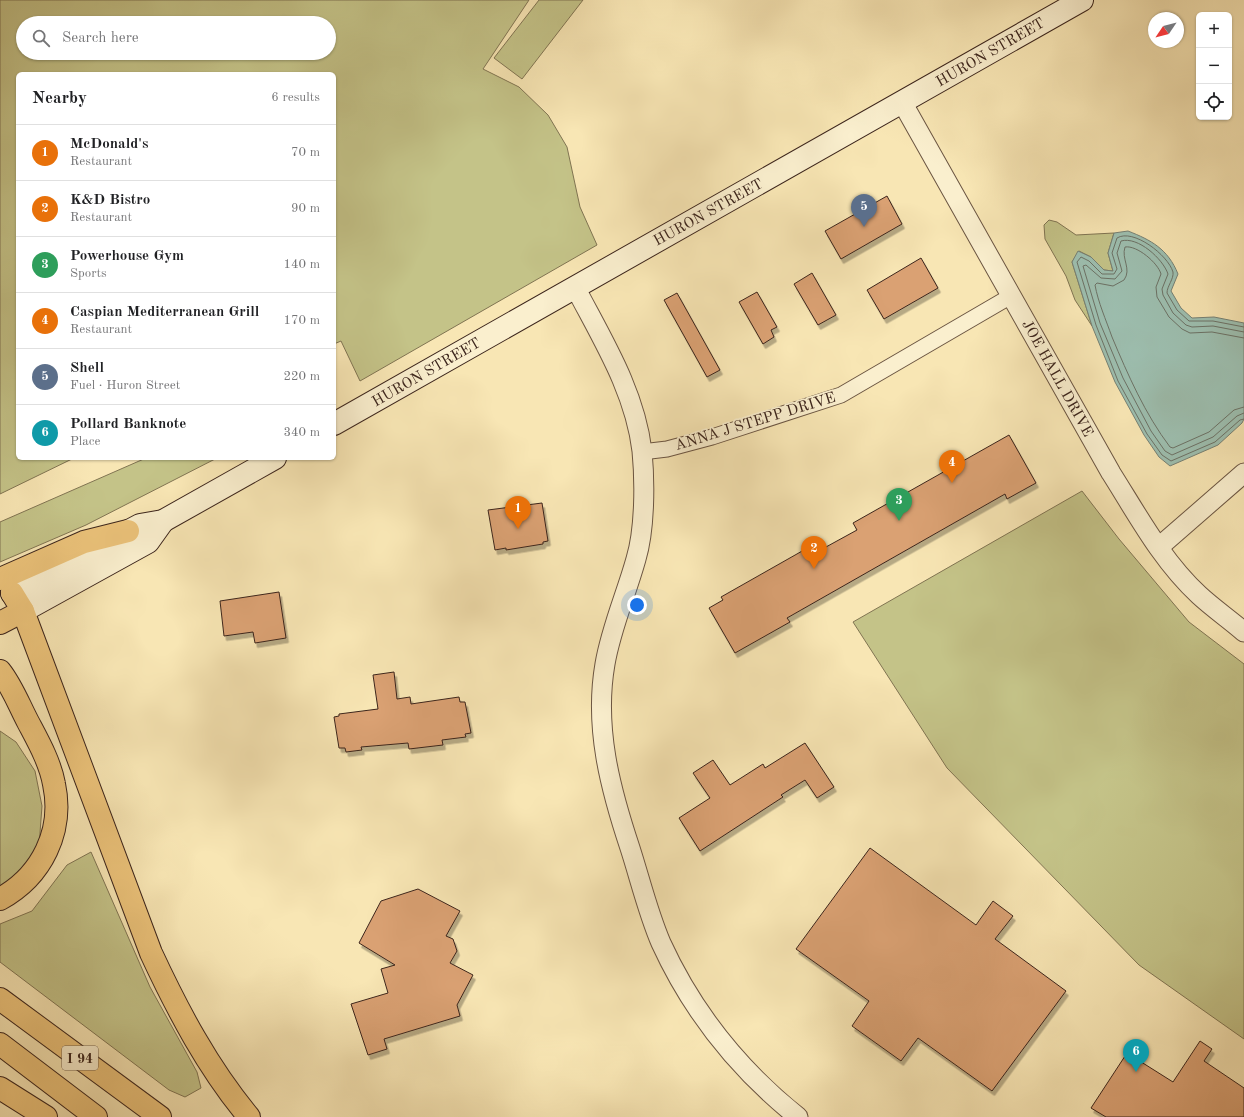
<!DOCTYPE html>
<html lang="en">
<head>
<meta charset="utf-8">
<style>
	:root { --surface:#fff; --page:#f2f2f2; --text:#202124; --muted:#757577; --line:#e0e0e0; --accent:#b45309 }
	body { margin:0; font-family:"Old Standard TT",serif; background:var(--page); color:var(--text) }
	.controls { position:absolute; right:12px; top:12px; display:grid; overflow:hidden; border-radius:6px; box-shadow:0 1px 3px #0004 }
	.controls button { width:36px; height:36px; display:grid; place-items:center; padding:0; border:0; border-bottom:1px solid var(--line); background:var(--surface); color:var(--text); font:20px sans-serif }
	.compass { position:absolute; left:1148px; top:12px; width:36px; height:36px; border-radius:50%; background:var(--surface); box-shadow:0 1px 3px #0004; rotate:235deg }
	.you { position:absolute; left:637px; top:605px; width:14px; height:14px; margin:-10px; border:3px solid #fff; border-radius:50%; background:#1a73e8; box-shadow:0 0 0 6px #1a73e833 }
	.badge { display:grid; place-items:center; width:26px; height:26px; border-radius:50%; background:var(--accent); color:#fff; font-size:13px; font-weight:700 }
	.pin { position:absolute; translate:-50% -33px; filter:drop-shadow(0 1px 2px #0008) }
	.pin::after { content:''; position:absolute; top:21px; width:14px; height:12px; background:inherit; clip-path:polygon(0 0,100% 0,50% 100%) }
	.list { margin:0; padding:0; list-style:none }
	h2 { display:flex; justify-content:space-between; align-items:center; height:52px; margin:0; padding:0 16px; font-size:17px }
	h2 small { font-size:13px; font-weight:400; color:var(--muted) }
	.list li { display:grid; grid-template-columns:26px 1fr auto; gap:12px; align-items:center; box-sizing:border-box; height:56px; padding:0 16px; border-top:1px solid var(--line) }
	.list b { display:block; font-size:15px; white-space:nowrap }
	.list p { margin:0; font-size:13px; white-space:nowrap; color:var(--muted) }
	.list em { font-size:13px; font-style:normal; color:var(--muted) }
	.icon { flex:none; width:22px; height:22px; fill:none; stroke:currentColor; stroke-width:2; stroke-linecap:round; stroke-linejoin:round }
	.map { position:relative; flex:none; width:1244px; height:1117px; overflow:hidden }
	.search { position:absolute; background:var(--surface); box-shadow:0 1px 3px #0004; left:16px; top:16px; width:320px; height:44px; display:flex; align-items:center; gap:10px; box-sizing:border-box; padding:0 14px; border-radius:22px; color:var(--muted); font-size:15px }
	.panel { position:absolute; background:var(--surface); box-shadow:0 1px 3px #0004; left:16px; top:72px; width:320px; height:388px; border-radius:6px }
	.map>svg:first-child { display:block }
	.green { fill:#c4c388; stroke:#807452; fill-rule:evenodd }
	.water { fill:#9dbfb0; stroke:#768175 }
	.lines { fill:none; stroke-linecap:round; stroke-linejoin:round }
	.shore { stroke:#6c7266; stroke-width:1 }
	.building { fill:#daa173; stroke:#3c251c; filter:url(#shadow) }
	.minor-casing { stroke:#6b5542; stroke-width:17 }
	.tertiary-casing { stroke:#6b5542; stroke-width:21 }
	.secondary-casing { stroke:#3c251c; stroke-width:24 }
	.primary-casing { stroke:#3c251c; stroke-width:24 }
	.motorway-casing { stroke:#3c251c; stroke-width:24 }
	.minor { stroke:#faefce; stroke-width:15 }
	.tertiary { stroke:#faefce; stroke-width:19 }
	.secondary { stroke:#faefce; stroke-width:22 }
	.primary { stroke:#ecc37a; stroke-width:22 }
	.motorway { stroke:#ecc37a; stroke-width:22 }
	.labels { text-anchor:middle; stroke-width:3.5; stroke-linejoin:round; paint-order:stroke }
	.shield { fill:#faefce; stroke:#756251; stroke-width:1 }
	.shield-label { font-size:14px; font-weight:bold; fill:#3c251c }
	.street-label { font-size:15px; fill:#3c251c; stroke:#faefce }
</style>
</head>
<body>
<div class="map">
<svg width="1244" height="1117" viewBox="0 0 1244 1117">
	<defs>
		<filter id="shadow"><feDropShadow dx="2.5" dy="4.5" stdDeviation="0" flood-color="#0004"/></filter>
	</defs>
	<rect width="100%" height="100%" fill="#f8e6b4"/>
	<filter id="stains"><feTurbulence type="fractalNoise" baseFrequency=".005" numOctaves="4"/><feColorMatrix values="0 0 0 0 .2 0 0 0 0 .09 0 0 0 0 .02 0 0 0 .5 -.17"/></filter>
	<radialGradient id="worn" r=".72"><stop offset=".6" stop-color="#630" stop-opacity="0"/><stop offset="1" stop-color="#630" stop-opacity=".3"/></radialGradient>
	<g class="green">
		<path d="M0,0H529L483,69L519,87L548,115L567,147L580,207L597,245L360,381L341,341L334,344V74H18V458H74L0,494ZM23,23H329V53H23Z"/>
		<path d="M539,0H583L522,79L494,58Z"/>
		<path d="M1049,220L1057,222L1076,235L1114,233L1108,253L1113,271L1104,270L1091,257L1079,251L1072,262L1092,326L1075,300L1066,276L1045,239L1044,225Z"/>
		<path d="M146,458H217L86,525L0,562V522Z"/>
		<path d="M1082,491L1119,539L1189,622L1244,664V1039L1139,965L947,768L853,622Z"/>
		<path d="M0,731L16,742L35,771L42,806L39,846L15,879L0,886Z"/>
		<path d="M91,852L150,987L197,1072L201,1088L185,1097L169,1090L0,962V924L32,911L67,865Z"/>
	</g>
	<path class="water" d="M1128,231C1151,240 1168,249 1178,274L1171,291L1181,308L1192,318L1214,317L1244,323V419L1242,423L1218,445L1170,466L1159,457L1144,435L1115,382L1092,326L1072,262L1078,251L1091,257L1104,270L1113,271L1108,253L1114,233Z"/>
	<g class="lines">
		<g class="shore">
			<path d="M1244,327L1213,321H1189L1177,310L1167,293C1167,286 1174,279 1173,272C1168,255 1133,228 1117,238L1112,253L1117,269L1114,274H1102L1089,261L1081,257L1077,262L1096,325L1118,381L1147,434L1162,455L1171,461L1215,442L1240,420L1244,419"/>
			<path d="M1244,332L1213,326L1192,327L1186,325L1173,313L1163,295L1162,289L1168,274C1163,259 1138,236 1121,241L1117,253L1122,271L1115,279L1101,278L1086,265L1083,266L1100,323L1123,378L1151,431L1165,451L1172,455L1213,437L1237,416L1244,413"/>
			<path d="M1244,338L1212,332L1190,333L1182,329L1169,317L1157,297L1156,287L1161,274C1158,263 1137,245 1125,247C1121,259 1132,269 1124,280L1113,286L1097,283L1095,285C1098,302 1106,320 1112,337C1128,375 1145,414 1170,447L1173,448L1209,432L1234,410L1244,407"/>
		</g>
	</g>
	<g class="building">
		<path d="M887,196L902,224L841,259L825,231Z"/>
		<path d="M921,258L938,288L884,319L867,290Z"/>
		<path d="M812,273L836,315L818,325L794,284Z"/>
		<path d="M757,292L777,327L771,330L774,337L763,344L739,302Z"/>
		<path d="M677,293L720,370L707,377L664,300Z"/>
		<path d="M1009,435L1036,483L1007,499L1005,494L787,618L790,622L735,653L709,608L723,600L721,597L811,546L815,553L857,530L853,523Z"/>
		<path d="M542,503L548,541L543,542V544L506,550V548L495,550L488,510Z"/>
		<path d="M279,592L286,638L255,643L253,632L224,636L220,601Z"/>
		<path d="M394,672L397,699L410,697L411,704L459,697L460,702H465L471,733L465,734L466,737L442,740L443,745L409,749L408,743L361,747L362,750L346,752L345,748H339L334,717L339,716V714L378,709L373,675Z"/>
		<path d="M805,743L834,787L817,798L805,780L781,795L783,797L700,851L679,818L710,798L693,773L713,760L730,785L763,764L765,768Z"/>
		<path d="M870,848L976,925L993,901L1013,916L995,939L1066,991L992,1091L918,1038L901,1061L852,1026L869,1001L796,949Z"/>
		<path d="M418,889L460,911L446,936L453,939L457,951L450,963L473,975L457,1005L460,1016L384,1039L387,1049L368,1055L351,1004L388,993L381,969L395,965L359,943L381,901Z"/>
		<path d="M1200,1041L1212,1049L1204,1061L1244,1088V1117H1106L1091,1108L1127,1053L1173,1082Z"/>
	</g>
	<g class="lines">
		<defs>
			<path id="minor" d="M642,452L667,449L712,437L841,395L1011,296"/>
			<g id="tertiary">
				<path d="M902,102L1111,473C1137,514 1162,561 1199,595C1213,608 1229,619 1244,632"/>
				<path d="M575,287C602,339 635,391 642,451C645,482 645,529 636,559C626,595 611,628 605,664C594,727 610,788 630,848C640,879 648,913 661,943C693,1013 738,1069 798,1117"/>
				<path d="M1159,547L1244,473"/>
			</g>
			<g id="secondary">
				<path d="M334,424L1082,0"/>
				<path d="M12,593L140,525L163,521L275,458"/>
				<path d="M23,611L148,542L163,521"/>
			</g>
			<path id="primary" d="M0,623L23,611"/>
			<g id="motorway">
				<path d="M0,579L84,542L128,531"/>
				<path d="M12,593L23,611L151,953C178,1011 208,1068 249,1117"/>
				<path d="M0,671C12,686 19,705 28,722C38,741 50,762 54,784C64,831 42,876 0,899"/>
				<path d="M0,999L160,1117"/>
				<path d="M0,1044L96,1117"/>
				<path d="M0,1088L46,1117"/>
			</g>
		</defs>
		<use href="#minor" class="minor-casing"/>
		<use href="#tertiary" class="tertiary-casing"/>
		<use href="#secondary" class="secondary-casing"/>
		<use href="#primary" class="primary-casing"/>
		<use href="#motorway" class="motorway-casing"/>
		<use href="#minor" class="minor"/>
		<use href="#tertiary" class="tertiary"/>
		<use href="#secondary" class="secondary"/>
		<use href="#primary" class="primary"/>
		<use href="#motorway" class="motorway"/>
	</g>
	<g class="labels">
		<rect class="shield" x="62" y="1046" width="36" height="24" rx="3"/>
		<g class="shield-label">
			<text x="80" y="1063">I 94</text>
		</g>
		<g class="street-label">
			<text transform="translate(990 52) rotate(-30)" y="5">HURON STREET</text>
			<text transform="translate(708 212) rotate(-29)" y="5">HURON STREET</text>
			<text transform="translate(426 372) rotate(-30)" y="5">HURON STREET</text>
			<text transform="translate(1058 378) rotate(61)" y="5">JOE HALL DRIVE</text>
			<text transform="translate(755 421) rotate(-17)" y="5">ANNA J STEPP DRIVE</text>
		</g>
	</g>
	<rect width="100%" height="100%" filter="url(#stains)"/>
	<rect width="100%" height="100%" fill="url(#worn)"/>
</svg>
<div class="controls">
<button>+</button>
<button>−</button>
<button><svg class="icon" aria-label="locate" viewBox="0 0 24 24"><circle cx="12" cy="12" r="6"/><path d="M12 2v4M12 18v4M2 12h4M18 12h4"/></svg></button>
</div>
<svg class="compass" viewBox="-18 -18 36 36"><path d="M0-13l5 13h-10z" fill="#e53935"/><path d="M0 13l5-13h-10z" fill="#757577"/></svg>
<div class="you"></div>
<div class="pin badge" style="left:518px;top:529px;background:#e8710a">1</div>
<div class="pin badge" style="left:814px;top:569px;background:#e8710a">2</div>
<div class="pin badge" style="left:899px;top:521px;background:#2e9e5b">3</div>
<div class="pin badge" style="left:952px;top:483px;background:#e8710a">4</div>
<div class="pin badge" style="left:864px;top:227px;background:#5c6f8a">5</div>
<div class="pin badge" style="left:1136px;top:1072px;background:#0f9aa8">6</div>
<div class="search"><svg class="icon" aria-label="search" viewBox="0 0 24 24"><circle cx="10" cy="10" r="6"/><path d="M15 15l6 6"/></svg>Search here</div>
<section class="panel">
<h2>Nearby<small>6 results</small></h2>
<ul class="list">
<li><span class="badge" style="background:#e8710a">1</span><div><b>McDonald's</b><p>Restaurant</p></div><em>70 m</em></li>
<li><span class="badge" style="background:#e8710a">2</span><div><b>K&amp;D Bistro</b><p>Restaurant</p></div><em>90 m</em></li>
<li><span class="badge" style="background:#2e9e5b">3</span><div><b>Powerhouse Gym</b><p>Sports</p></div><em>140 m</em></li>
<li><span class="badge" style="background:#e8710a">4</span><div><b>Caspian Mediterranean Grill</b><p>Restaurant</p></div><em>170 m</em></li>
<li><span class="badge" style="background:#5c6f8a">5</span><div><b>Shell</b><p>Fuel · Huron Street</p></div><em>220 m</em></li>
<li><span class="badge" style="background:#0f9aa8">6</span><div><b>Pollard Banknote</b><p>Place</p></div><em>340 m</em></li>
</ul>
</section>
</div>
</body>
</html>
